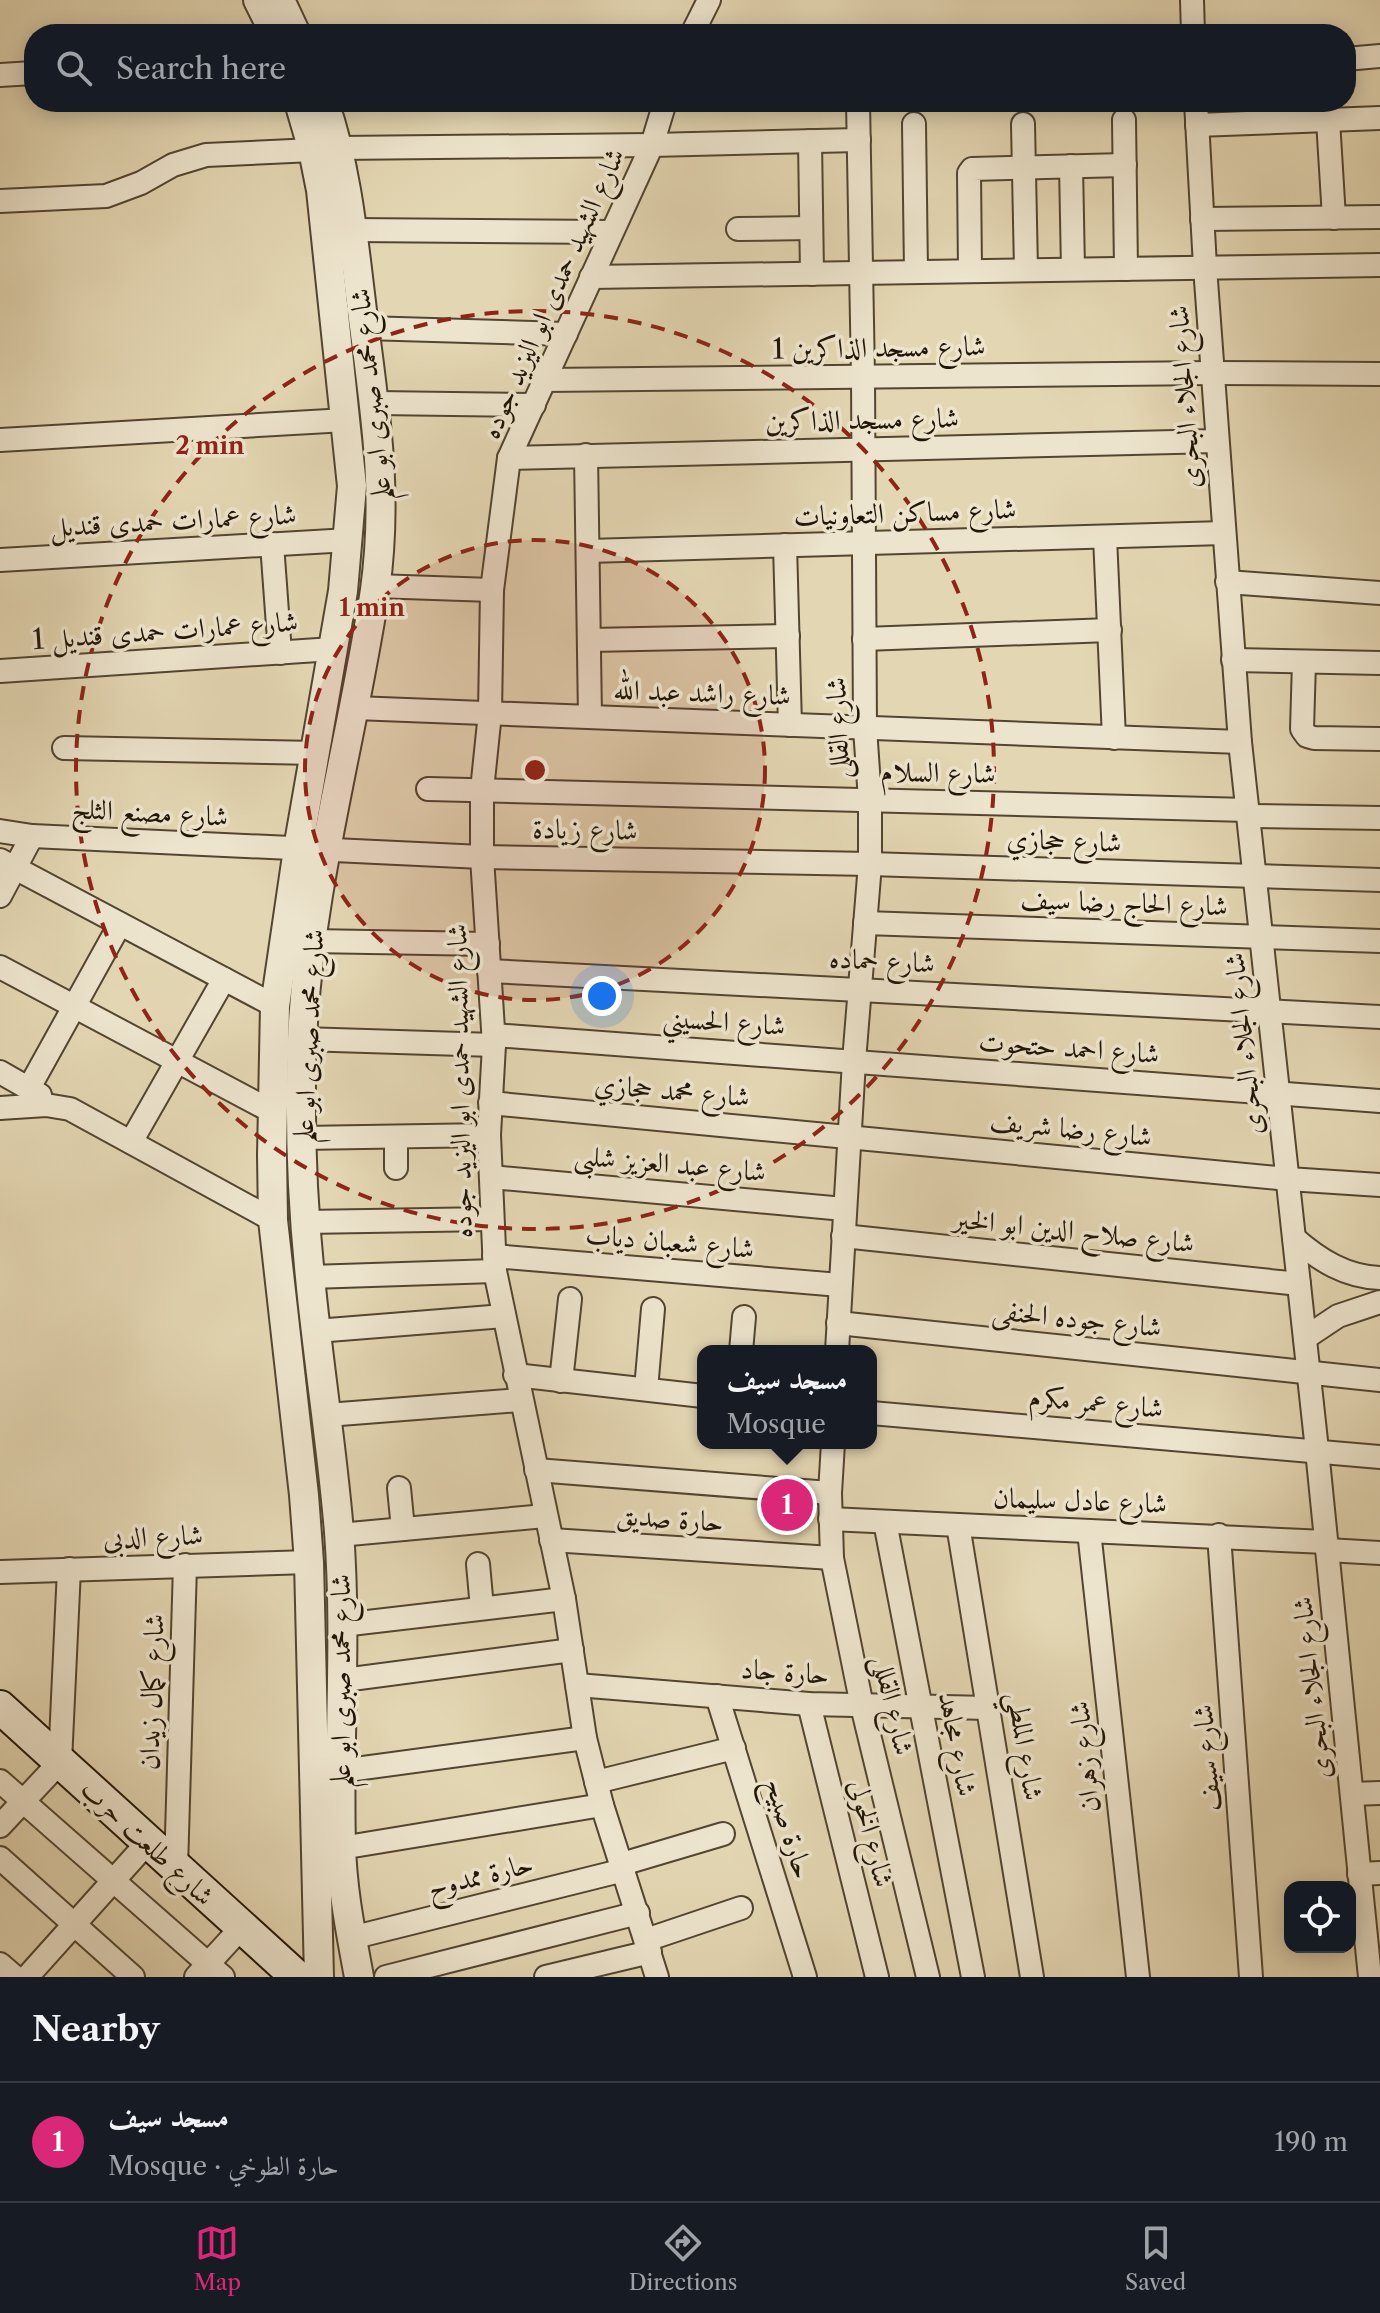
<!DOCTYPE html>
<html lang="en">
<head>
<meta charset="utf-8">
<style>
	:root { --surface:#171b24; --page:#242831; --text:#f1f3f6; --muted:#9ea1a6; --line:#363941; --accent:#db2777 }
	body { margin:0; font-family:"Libre Caslon Text",Amiri,serif; background:var(--page); color:var(--text) }
	.controls { position:absolute; right:24px; bottom:24px; display:grid; overflow:hidden; border-radius:16px; box-shadow:0 4px 20px #0003 }
	.controls button { width:72px; height:72px; display:grid; place-items:center; padding:0; border:0; border-bottom:2px solid var(--line); background:var(--surface); color:var(--text); font:40px sans-serif }
	.you { position:absolute; left:602px; top:996px; width:28px; height:28px; margin:-20px; border:6px solid #fff; border-radius:50%; background:#1a73e8; box-shadow:0 0 0 12px #1a73e833 }
	.badge { display:grid; place-items:center; width:52px; height:52px; border-radius:50%; background:var(--accent); color:#fff; font-size:26px; font-weight:700 }
	.pin { position:absolute; translate:-50% -50%; border:4px solid #fff; box-shadow:0 2px 8px #0006 }
	.popup { position:absolute; left:697px; top:1345px; width:180px; height:104px; box-sizing:border-box; display:grid; place-content:center; border-radius:16px; background:var(--surface); filter:drop-shadow(0 2px 6px #0005); font-size:26px; white-space:nowrap; color:var(--muted) }
	.popup b { font-size:30px; color:var(--text) }
	.popup::after { content:''; position:absolute; left:50%; top:100%; margin-left:-16px; border:16px solid transparent; border-top-color:var(--surface) }
	.list { margin:0; padding:0; list-style:none }
	h2 { display:flex; justify-content:space-between; align-items:center; height:104px; margin:0; padding:0 32px; font-size:34px }
	h2 small { font-size:26px; font-weight:400; color:var(--muted) }
	.list li { display:grid; grid-template-columns:52px 1fr auto; gap:24px; align-items:center; box-sizing:border-box; height:120px; padding:0 32px; border-top:2px solid var(--line) }
	.list b { display:block; font-size:30px; white-space:nowrap }
	.list p { margin:0; font-size:26px; white-space:nowrap; color:var(--muted) }
	.list em { font-size:26px; font-style:normal; color:var(--muted) }
	.icon { flex:none; width:44px; height:44px; fill:none; stroke:currentColor; stroke-width:2; stroke-linecap:round; stroke-linejoin:round }
	.map { position:relative; flex:none; width:1380px; height:1977px; overflow:hidden }
	.search { position:absolute; background:var(--surface); box-shadow:0 4px 20px #0003; left:24px; right:24px; top:24px; height:88px; display:flex; align-items:center; gap:20px; box-sizing:border-box; padding:0 28px; border-radius:32px; color:var(--muted); font-size:30px }
	.sheet { height:224px; background:var(--surface) }
	nav { display:flex; justify-content:space-around; align-items:center; box-sizing:border-box; height:112px; border-top:2px solid var(--line); background:var(--surface); font-size:22px; color:var(--muted) }
	nav a { display:grid; justify-items:center; gap:4px }
	nav .on { color:var(--accent) }
	.map>svg:first-child { display:block }
	.lines { fill:none; stroke-linecap:round; stroke-linejoin:round }
	.minor-casing { stroke:#524531; stroke-width:26 }
	.tertiary-casing { stroke:#524531; stroke-width:32 }
	.secondary-casing { stroke:#211506; stroke-width:36 }
	.minor { stroke:#ede4cd; stroke-width:22 }
	.tertiary { stroke:#ede4cd; stroke-width:28 }
	.secondary { stroke:#ede4cd; stroke-width:32 }
	.ring { fill:none; stroke:#8f2418; stroke-width:4; stroke-dasharray:14 10 }
	.labels { text-anchor:middle; stroke-width:7; stroke-linejoin:round; paint-order:stroke }
	.street-label { font-size:28px; fill:#211506; stroke:#ede4cd }
	.centre { fill:#8f2418; stroke:#ede4cd; stroke-width:4 }
	.ring-label { font-size:24px; text-anchor:middle; font-weight:bold; fill:#8f2418; stroke:#ede4cd; stroke-width:7; stroke-linejoin:round; paint-order:stroke }
</style>
</head>
<body>
<div class="map">
<svg width="1380" height="1977" viewBox="0 0 1380 1977">
	<rect width="100%" height="100%" fill="#e3d6b2"/>
	<filter id="stains"><feTurbulence type="fractalNoise" baseFrequency=".0025" numOctaves="4"/><feColorMatrix values="0 0 0 0 .2 0 0 0 0 .09 0 0 0 0 .02 0 0 0 .5 -.17"/></filter>
	<radialGradient id="worn" r=".72"><stop offset=".6" stop-color="#630" stop-opacity="0"/><stop offset="1" stop-color="#630" stop-opacity=".3"/></radialGradient>
	<g class="lines">
		<defs>
			<g id="minor">
				<path d="M1192,0L1193,34"/>
				<path d="M692,34L709,0"/>
				<path d="M1346,59L1380,56"/>
				<path d="M0,75L34,73"/>
				<path d="M1196,102L1205,267L1240,742L1317,1450L1370,1977"/>
				<path d="M1124,120L1126,269"/>
				<path d="M1328,120L1334,218"/>
				<path d="M914,124L916,272"/>
				<path d="M1023,124L1026,270"/>
				<path d="M1197,125L1380,118"/>
				<path d="M810,141L812,274"/>
				<path d="M338,148L652,145L859,140"/>
				<path d="M1071,166L1073,269"/>
				<path d="M0,201L106,196L141,183L173,165L206,155L313,150"/>
				<path d="M1202,219L1380,217"/>
				<path d="M738,229L811,228"/>
				<path d="M353,230L611,232"/>
				<path d="M970,271L969,173L972,169L1125,165"/>
				<path d="M591,277L1380,265"/>
				<path d="M364,328L566,334"/>
				<path d="M545,380L1213,373L1380,374"/>
				<path d="M376,403L534,405"/>
				<path d="M0,440L346,420"/>
				<path d="M586,455L590,717"/>
				<path d="M509,458L1217,441"/>
				<path d="M1105,537L1114,738"/>
				<path d="M272,544L280,653"/>
				<path d="M785,545L790,725"/>
				<path d="M588,551L1224,533"/>
				<path d="M0,560L349,540"/>
				<path d="M1227,582L1380,593"/>
				<path d="M375,586L492,590"/>
				<path d="M864,639L1110,630"/>
				<path d="M590,640L788,636"/>
				<path d="M1233,660L1380,663"/>
				<path d="M1304,662L1302,729L1307,736L1314,738L1380,739"/>
				<path d="M0,671L333,649"/>
				<path d="M355,708L1240,742"/>
				<path d="M64,748L316,753"/>
				<path d="M428,789L1248,810"/>
				<path d="M1249,816L1380,818"/>
				<path d="M0,831L32,836L482,857L870,864L1380,880"/>
				<path d="M0,860L275,1006"/>
				<path d="M0,896L32,836"/>
				<path d="M865,923L1380,941"/>
				<path d="M310,941L488,944"/>
				<path d="M0,967L273,1112"/>
				<path d="M489,971L1380,1017"/>
				<path d="M494,1035L1380,1101"/>
				<path d="M302,1039L494,1045"/>
				<path d="M0,1072L40,1095"/>
				<path d="M29,1088L120,924"/>
				<path d="M490,1103L1288,1179L1380,1185"/>
				<path d="M0,1108L46,1105L70,1109L273,1220"/>
				<path d="M396,1137V1168"/>
				<path d="M301,1138L489,1135"/>
				<path d="M131,1142L224,979"/>
				<path d="M491,1177L844,1209"/>
				<path d="M305,1222L491,1219"/>
				<path d="M843,1236L1299,1284"/>
				<path d="M1294,1238C1319,1260 1346,1277 1380,1278"/>
				<path d="M494,1256L840,1285"/>
				<path d="M310,1277L495,1271"/>
				<path d="M838,1323L1380,1380"/>
				<path d="M316,1331L504,1316"/>
				<path d="M1305,1338L1338,1316L1380,1302"/>
				<path d="M741,1351L744,1317"/>
				<path d="M837,1351L854,1061L870,864V800L865,728L863,377L858,102"/>
				<path d="M515,1375L703,1396"/>
				<path d="M561,1381L570,1299"/>
				<path d="M646,1389L653,1309"/>
				<path d="M871,1413L1380,1457"/>
				<path d="M327,1415L520,1400"/>
				<path d="M833,1443L830,1493L832,1558L862,1706L928,1977"/>
				<path d="M536,1470L830,1493"/>
				<path d="M399,1488L403,1529"/>
				<path d="M830,1519L1326,1542"/>
				<path d="M885,1522L973,1977"/>
				<path d="M958,1525L1032,1977"/>
				<path d="M1089,1531L1138,1977"/>
				<path d="M339,1535L545,1516"/>
				<path d="M1219,1535L1251,1977"/>
				<path d="M551,1540L832,1558"/>
				<path d="M1327,1550L1380,1553"/>
				<path d="M478,1564L482,1608"/>
				<path d="M0,1572L309,1562"/>
				<path d="M342,1625L564,1599"/>
				<path d="M344,1680L572,1650"/>
				<path d="M577,1685L809,1704L989,1708"/>
				<path d="M717,1696L805,1977"/>
				<path d="M809,1704L877,1977"/>
				<path d="M341,1771L585,1738"/>
				<path d="M0,1781L223,1977"/>
				<path d="M596,1782L734,1748"/>
				<path d="M1352,1794L1380,1793"/>
				<path d="M0,1826L60,1762L69,1569"/>
				<path d="M341,1848L602,1805"/>
				<path d="M0,1858L133,1977"/>
				<path d="M622,1864L723,1834"/>
				<path d="M176,1868L185,1565"/>
				<path d="M1359,1874L1380,1873"/>
				<path d="M351,1938L624,1870"/>
				<path d="M646,1940L741,1908"/>
				<path d="M0,1964L15,1977"/>
				<path d="M27,1977L148,1842"/>
				<path d="M196,1977L241,1928"/>
				<path d="M386,1977L638,1913"/>
				<path d="M546,1977L650,1952"/>
				<path d="M657,1977L602,1805L585,1738L564,1599L495,1271L489,1135L494,1045L482,857V790L490,713L492,590L509,458L652,145L665,102"/>
			</g>
			<g id="tertiary">
				<path d="M258,0L275,34"/>
				<path d="M280,0L296,34"/>
				<path d="M299,102L313,150L321,190L352,486L343,591L298,849L275,1006L272,1155L273,1220L304,1495L309,1562L319,1977"/>
				<path d="M324,102C349,174 354,250 364,326C376,418 388,496 375,590C352,741 309,888 302,1040C299,1119 302,1199 310,1277C318,1362 332,1447 339,1532C347,1637 338,1741 341,1845C342,1890 351,1933 359,1977"/>
			</g>
			<path id="secondary" d="M0,1707L297,1977"/>
		</defs>
		<use href="#minor" class="minor-casing"/>
		<use href="#tertiary" class="tertiary-casing"/>
		<use href="#secondary" class="secondary-casing"/>
		<use href="#minor" class="minor"/>
		<use href="#tertiary" class="tertiary"/>
		<use href="#secondary" class="secondary"/>
	</g>
	<circle cx="535" cy="770" r="230" fill="#8f2418" fill-opacity=".12"/>
	<g class="ring">
		<circle cx="535" cy="770" r="230"/>
		<circle cx="535" cy="770" r="459"/>
	</g>
	<g class="labels">
		<g class="street-label">
			<text transform="translate(552 293) rotate(-66)" y="10">شارع الشهيد حمدى ابو اليزيد جوده</text>
			<text transform="translate(879 347) rotate(-1)" y="10">شارع مسجد الذاكرين 1</text>
			<text transform="translate(370 395) rotate(-96)" y="10">شارع محمد صبرى ابو علم</text>
			<text transform="translate(1184 397) rotate(-94)" y="10">شارع الجلاء البحرى</text>
			<text transform="translate(862 419) rotate(-1)" y="10">شارع مسجد الذاكرين</text>
			<text transform="translate(905 512) rotate(-2)" y="10">شارع مساكن التعاونيات</text>
			<text transform="translate(173 520) rotate(-3)" y="10">شارع عمارات حمدى قنديل</text>
			<text transform="translate(165 630) rotate(-4)" y="10">شارع عمارات حمدى قنديل 1</text>
			<text transform="translate(702 692) rotate(2)" y="10">شارع راشد عبد الله</text>
			<text transform="translate(837 728) rotate(-92)" y="10">شارع القللى</text>
			<text transform="translate(938 772) rotate(1)" y="10">شارع السلام</text>
			<text transform="translate(150 812) rotate(3)" y="10">شارع مصنع الثلج</text>
			<text transform="translate(585 829) rotate(1)" y="10">شارع زيادة</text>
			<text transform="translate(1064 840) rotate(2)" y="10">شارع حجازي</text>
			<text transform="translate(1124 902) rotate(2)" y="10">شارع الحاج رضا سيف</text>
			<text transform="translate(882 960) rotate(3)" y="10">شارع حماده</text>
			<text transform="translate(724 1021) rotate(4)" y="10">شارع الحسيني</text>
			<text transform="translate(308 1036) rotate(-87)" y="10">شارع محمد صبرى ابو علم</text>
			<text transform="translate(1243 1044) rotate(-96)" y="10">شارع الجلاء البحرى</text>
			<text transform="translate(1069 1047) rotate(4)" y="10">شارع احمد حتحوت</text>
			<text transform="translate(459 1081) rotate(-91)" y="10">شارع الشهيد حمدى ابو اليزيد جوده</text>
			<text transform="translate(672 1090) rotate(5)" y="10">شارع محمد حجازي</text>
			<text transform="translate(1071 1128) rotate(6)" y="10">شارع رضا شريف</text>
			<text transform="translate(670 1163) rotate(5)" y="10">شارع عبد العزيز شلبى</text>
			<text transform="translate(1074 1230) rotate(6)" y="10">شارع صلاح الدين ابو الخير</text>
			<text transform="translate(670 1241) rotate(5)" y="10">شارع شعبان دياب</text>
			<text transform="translate(1077 1318) rotate(6)" y="10">شارع جوده الحنفى</text>
			<text transform="translate(1096 1402) rotate(5)" y="10">شارع عمر مكرم</text>
			<text transform="translate(1080 1500) rotate(2)" y="10">شارع عادل سليمان</text>
			<text transform="translate(670 1518) rotate(4)" y="10">حارة صديق</text>
			<text transform="translate(153 1536) rotate(-2)" y="10">شارع الدبى</text>
			<text transform="translate(785 1671) rotate(4)" y="10">حارة جاد</text>
			<text transform="translate(340 1681) rotate(-90)" y="10">شارع محمد صبرى ابو علم</text>
			<text transform="translate(1311 1688) rotate(-96)" y="10">شارع الجلاء البحرى</text>
			<text transform="translate(151 1692) rotate(-88)" y="10">شارع كمال زيدان</text>
			<text transform="translate(894 1705) rotate(77)" y="10">شارع القللى</text>
			<text transform="translate(958 1744) rotate(79)" y="10">شارع مجاهد</text>
			<text transform="translate(1026 1746) rotate(81)" y="10">شارع الملطي</text>
			<text transform="translate(1084 1757) rotate(-96)" y="10">شارع زهران</text>
			<text transform="translate(1206 1758) rotate(-94)" y="10">شارع سيف</text>
			<text transform="translate(790 1828) rotate(73)" y="10">حارة صبيح</text>
			<text transform="translate(872 1833) rotate(76)" y="10">شارع الخولى</text>
			<text transform="translate(148 1842) rotate(43)" y="10">شارع طلعت حرب</text>
			<text transform="translate(480 1875) rotate(-14)" y="10">حارة ممدوح</text>
		</g>
	</g>
	<circle cx="535" cy="770" r="12" class="centre"/>
	<g class="ring-label">
		<text x="210" y="454">2 min</text>
		<text x="372" y="616">1 min</text>
	</g>
	<rect width="100%" height="100%" filter="url(#stains)"/>
	<rect width="100%" height="100%" fill="url(#worn)"/>
</svg>
<div class="controls">
<button><svg class="icon" aria-label="locate" viewBox="0 0 24 24"><circle cx="12" cy="12" r="6"/><path d="M12 2v4M12 18v4M2 12h4M18 12h4"/></svg></button>
</div>
<div class="you"></div>
<div class="pin badge" style="left:787px;top:1505px">1</div>
<div class="popup"><b>مسجد سيف</b>Mosque</div>
<div class="search"><svg class="icon" aria-label="search" viewBox="0 0 24 24"><circle cx="10" cy="10" r="6"/><path d="M15 15l6 6"/></svg>Search here</div>
</div>
<section class="sheet">
<h2>Nearby<small></small></h2>
<ul class="list">
<li><span class="badge">1</span><div><b>مسجد سيف</b><p>Mosque · حارة الطوخي</p></div><em>190 m</em></li>
</ul>
</section>
<nav>
<a class="on"><svg class="icon" aria-label="map" viewBox="0 0 24 24"><path d="M3 6l6-2 6 2 6-2v14l-6 2-6-2-6 2zM9 4v14M15 6v14"/></svg>Map</a>
<a><svg class="icon" aria-label="directions" viewBox="0 0 24 24"><path d="M12 3l9 9-9 9-9-9zM9 14v-3h6M13 9l2 2-2 2"/></svg>Directions</a>
<a><svg class="icon" aria-label="saved" viewBox="0 0 24 24"><path d="M7 4h10v16l-5-4-5 4z"/></svg>Saved</a>
</nav>
</body>
</html>
